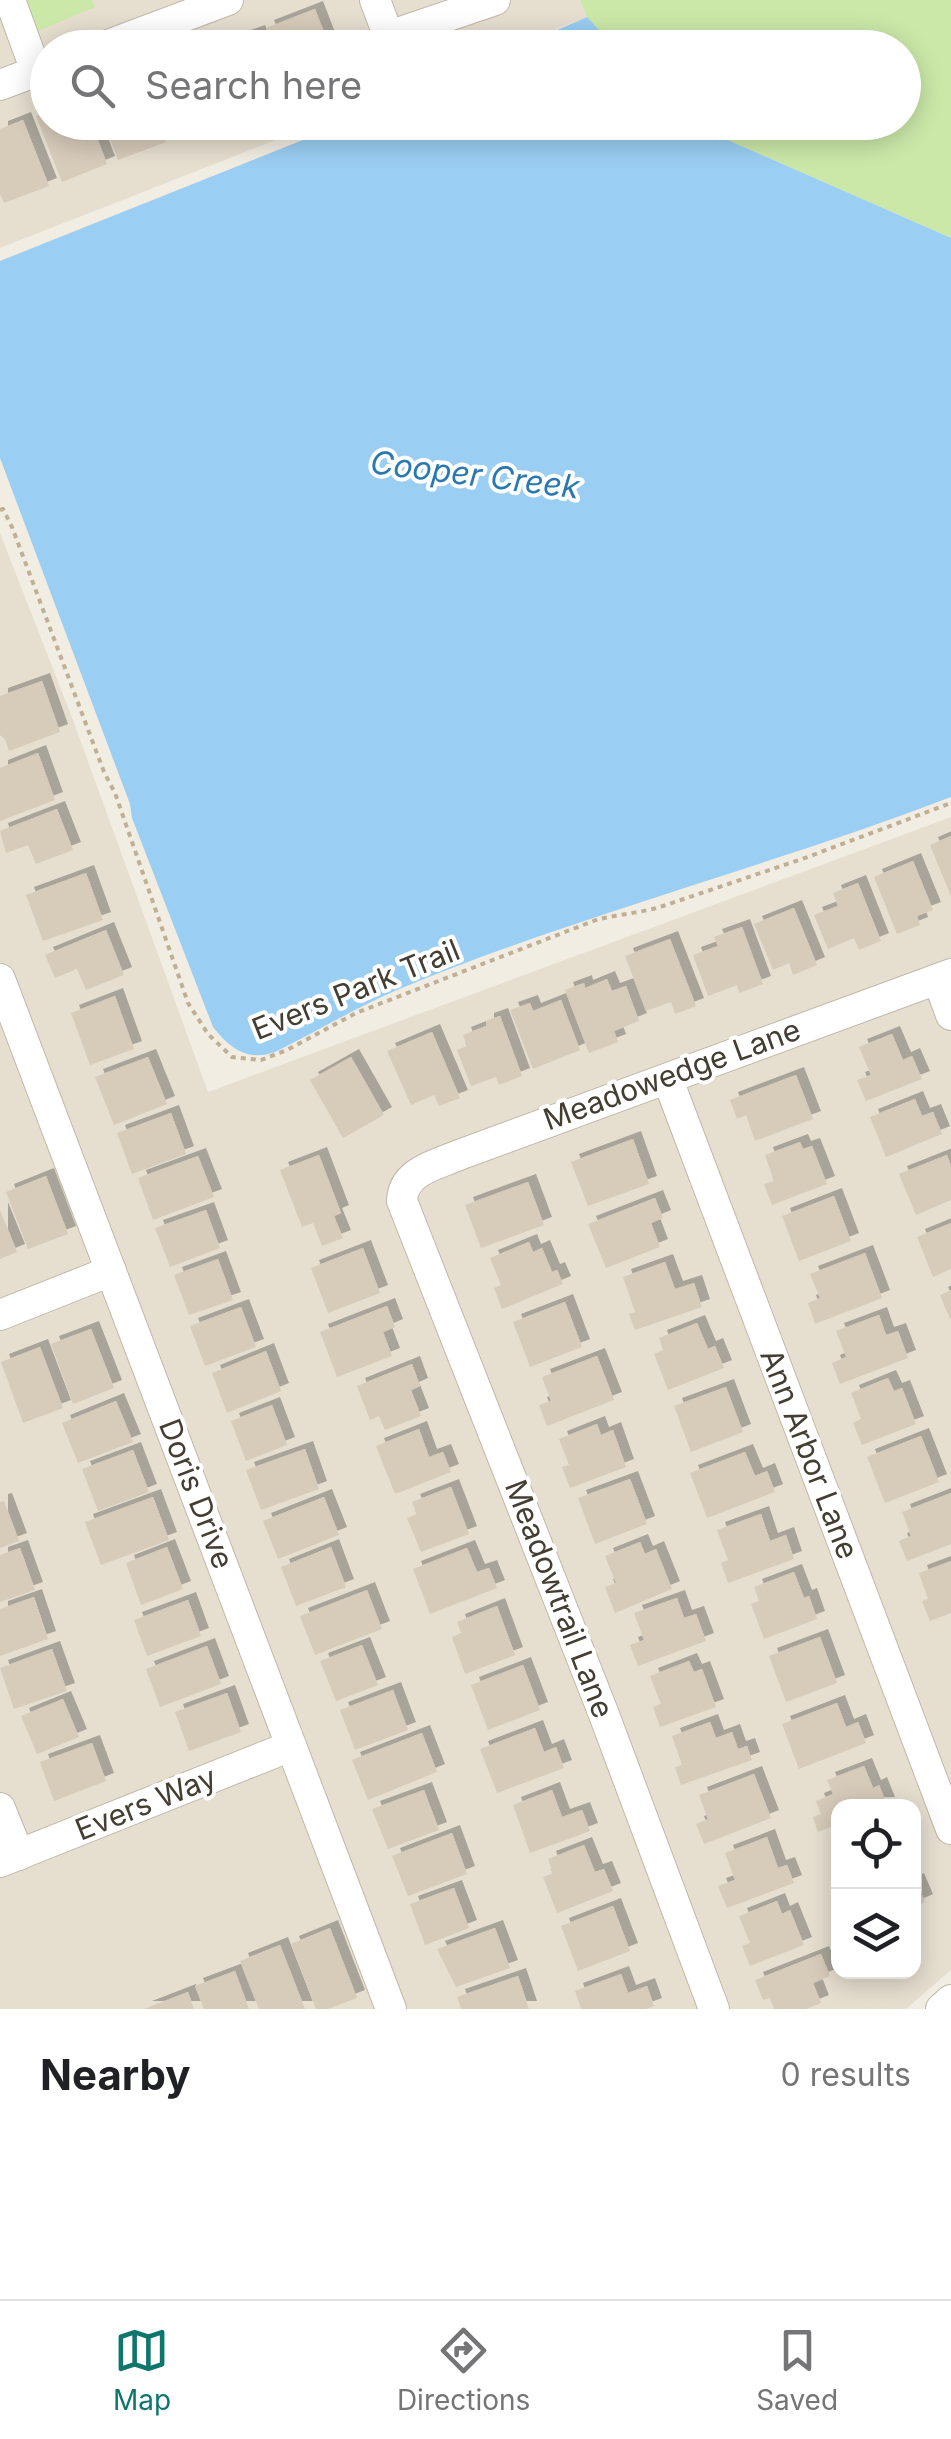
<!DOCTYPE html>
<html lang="en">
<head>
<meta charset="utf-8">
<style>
	:root { --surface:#fff; --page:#f2f2f2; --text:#202124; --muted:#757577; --line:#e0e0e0; --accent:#0f766e }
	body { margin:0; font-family:Inter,sans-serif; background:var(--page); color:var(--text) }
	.controls { position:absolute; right:30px; bottom:30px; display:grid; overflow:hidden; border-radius:20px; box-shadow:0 5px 25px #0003 }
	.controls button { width:90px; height:90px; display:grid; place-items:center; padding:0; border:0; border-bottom:2px solid var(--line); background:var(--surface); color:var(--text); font:50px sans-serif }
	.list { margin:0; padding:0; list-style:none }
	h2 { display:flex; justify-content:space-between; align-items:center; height:130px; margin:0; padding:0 40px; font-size:42px }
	h2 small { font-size:32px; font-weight:400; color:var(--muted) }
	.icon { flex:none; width:55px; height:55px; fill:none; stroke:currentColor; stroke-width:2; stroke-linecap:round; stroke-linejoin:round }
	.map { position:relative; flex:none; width:951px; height:2009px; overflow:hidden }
	.search { position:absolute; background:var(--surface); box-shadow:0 5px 25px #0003; left:30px; right:30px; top:30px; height:110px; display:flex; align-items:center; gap:25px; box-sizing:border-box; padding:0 35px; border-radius:55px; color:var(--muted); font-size:38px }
	.sheet { height:290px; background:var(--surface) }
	nav { display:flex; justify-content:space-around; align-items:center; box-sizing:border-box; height:140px; border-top:2px solid var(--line); background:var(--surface); font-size:28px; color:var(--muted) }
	nav a { display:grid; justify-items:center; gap:5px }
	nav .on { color:var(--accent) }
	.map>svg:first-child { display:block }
	.residential { fill:#e6dfd0; fill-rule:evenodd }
	.green { fill:#cbe8a8 }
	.water { fill:#9acef2 }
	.building { fill:#d7cbba; filter:url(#shadow) }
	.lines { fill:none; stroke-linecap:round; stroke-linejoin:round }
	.minor-casing { stroke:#c0b7a7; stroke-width:32 }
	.path { stroke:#bfb095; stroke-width:4; stroke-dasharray:5 5; stroke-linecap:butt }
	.minor { stroke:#fff; stroke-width:30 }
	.labels { text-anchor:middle; stroke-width:8; stroke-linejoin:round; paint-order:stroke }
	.street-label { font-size:30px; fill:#433d32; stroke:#fff }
	.water-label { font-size:32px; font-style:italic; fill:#2978b1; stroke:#fff }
</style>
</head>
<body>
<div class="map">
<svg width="951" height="2009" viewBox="0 0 951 2009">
	<defs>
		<filter id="shadow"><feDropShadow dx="8" dy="-8" stdDeviation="0" flood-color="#0004"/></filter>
	</defs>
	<rect width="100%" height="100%" fill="#f2ede2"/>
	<g class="residential">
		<path d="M0,0H580L587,17L510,47L48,48V122L319,123L0,248Z"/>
		<path d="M0,533L73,720L208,1092L951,817V1970L906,2009H0ZM838,1806H914V1972H838Z"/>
	</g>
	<g class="green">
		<path d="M25,0H92L95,7L38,31Z"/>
		<path d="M580,0H951V238L689,123L904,122V48L615,47L587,17Z"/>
	</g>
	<g class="water">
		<path d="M587,17L615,47H518Z"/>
		<path d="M348,122L689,123L951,238V797C768,867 578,915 397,990C355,1008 316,1032 275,1052C247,1062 230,1048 213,1027L132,818L130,804L0,458V261Z"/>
	</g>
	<g class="building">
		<path d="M315,9L330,48H274L266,28Z"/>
		<path d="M257,33L263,48H218V47Z"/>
		<path d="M48,111V122H91L107,164L62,182L36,116Z"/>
		<path d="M23,120L49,186L4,203L0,194V129Z"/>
		<path d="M104,122H158L166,142L118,160Z"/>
		<path d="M171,122H215L216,123L177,138Z"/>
		<path d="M42,681L60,732L9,751L5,739L0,735V696Z"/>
		<path d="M38,753L55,800L0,821V768Z"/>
		<path d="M57,809L73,850L36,864L28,845L6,853L0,831Z"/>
		<path d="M951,836V896L930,845Z"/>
		<path d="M913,861L933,910L917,916L920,925L897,934L874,877Z"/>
		<path d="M86,873L103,920L43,941L26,895Z"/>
		<path d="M858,883L881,941L859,950L854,938L828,949L814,915L838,906L833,893Z"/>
		<path d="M794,908L817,965L793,975L789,963L773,970L754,924Z"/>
		<path d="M742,927L763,984L739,993L737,985L708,996L693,955L718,946L714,937Z"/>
		<path d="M106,930L124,975L86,990L77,969L55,978L45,955Z"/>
		<path d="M670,939L696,1006L675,1014L671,1002L646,1011L625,956Z"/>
		<path d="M607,979L612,991L626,986L639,1021L614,1031L618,1042L589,1053L565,990L584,983L585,988Z"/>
		<path d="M115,996L134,1049L90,1065L71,1013Z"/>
		<path d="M561,1000L580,1050L533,1069L510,1010L530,1003L533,1011Z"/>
		<path d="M500,1016L522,1076L499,1085L496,1077L471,1086L457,1050L467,1046L463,1035L486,1026V1021Z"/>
		<path d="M432,1032L460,1098L439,1106L434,1095L411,1105L387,1051Z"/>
		<path d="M892,1034L903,1060L912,1056L922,1079L866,1101L857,1080L871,1075L859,1047Z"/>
		<path d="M148,1057L167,1104L114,1125L95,1077Z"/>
		<path d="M351,1057L384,1115L343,1138L310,1080Z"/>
		<path d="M796,1075L813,1119L755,1141L746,1115L737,1119L730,1100Z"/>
		<path d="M915,1099L922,1116L933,1112L942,1134L886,1157L870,1117Z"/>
		<path d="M171,1113L186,1154L132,1174L117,1133Z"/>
		<path d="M633,1139L649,1184L588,1206L571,1162Z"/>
		<path d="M800,1142L803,1149L812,1146L827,1184L772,1205L764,1184L774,1181L765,1155Z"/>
		<path d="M319,1155L341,1213L334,1216L343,1238L322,1246L313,1223L302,1227L280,1170Z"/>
		<path d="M947,1155L951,1166V1200L916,1215L899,1174Z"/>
		<path d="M198,1156L214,1197L153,1220L138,1178Z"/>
		<path d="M46,1176L68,1234L28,1249L6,1192Z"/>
		<path d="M528,1182L544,1225L481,1248L465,1205Z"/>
		<path d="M834,1196L851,1241L799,1261L782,1216Z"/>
		<path d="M655,1198L663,1218L651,1223L660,1247L606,1268L588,1224Z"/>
		<path d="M0,1210L17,1252L0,1259Z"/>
		<path d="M206,1210L220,1248L170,1267L155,1228Z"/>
		<path d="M951,1223V1269L933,1277L917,1237Z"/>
		<path d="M529,1242L533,1252L542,1248L552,1272L557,1270L563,1284L502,1309L494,1288L501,1285L490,1258Z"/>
		<path d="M363,1248L380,1293L328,1313L311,1268Z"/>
		<path d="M865,1253L882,1298L815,1324L808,1303L820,1298L810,1274Z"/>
		<path d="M218,1259L233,1300L189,1315L174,1275Z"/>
		<path d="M665,1262L675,1289L694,1283L702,1307L635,1330L629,1314L635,1312L623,1277Z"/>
		<path d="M951,1290V1321L940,1295Z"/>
		<path d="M565,1302L582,1347L530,1367L513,1322Z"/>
		<path d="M387,1306L395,1327L383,1332L392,1356L337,1377L320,1332Z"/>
		<path d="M241,1307L256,1347L205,1366L190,1326Z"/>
		<path d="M879,1315L886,1335L898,1331L908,1358L840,1384L832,1363L846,1357L836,1331Z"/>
		<path d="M697,1323L708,1349L715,1346L724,1368L668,1390L654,1354L663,1350L659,1338Z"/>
		<path d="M91,1329L114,1388L73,1404L51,1344Z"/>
		<path d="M40,1347L63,1408L23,1423L1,1362Z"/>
		<path d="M266,1351L281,1391L227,1413L212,1373Z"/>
		<path d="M597,1356L614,1400L547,1426L539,1405L551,1401L542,1377Z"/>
		<path d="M412,1364L420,1386L411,1390L421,1416L385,1430L379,1416L370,1420L357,1386Z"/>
		<path d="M888,1378L894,1391L902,1388L916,1424L862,1445L853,1423L861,1419L851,1393Z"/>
		<path d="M726,1387L743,1432L691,1452L674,1406Z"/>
		<path d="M116,1401L133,1442L78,1463L62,1423Z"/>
		<path d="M272,1405L287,1445L246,1461L231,1421Z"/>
		<path d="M597,1424L601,1435L613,1430L626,1467L570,1488L562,1467L569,1465L559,1439Z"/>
		<path d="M419,1429L429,1457L443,1452L451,1472L395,1494L376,1446Z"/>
		<path d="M921,1436L939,1482L885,1503L867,1457Z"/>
		<path d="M305,1449L319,1489L261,1510L246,1470Z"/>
		<path d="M133,1450L149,1492L98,1511L82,1469Z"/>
		<path d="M745,1452L755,1476L767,1471L775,1492L707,1518L690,1473Z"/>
		<path d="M630,1479L647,1524L595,1544L578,1498Z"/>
		<path d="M451,1487L469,1534L421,1552L407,1518L417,1514L412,1502Z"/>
		<path d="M951,1493V1544L907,1561L899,1541L911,1536L902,1512Z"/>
		<path d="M153,1497L169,1540L101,1565L85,1522Z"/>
		<path d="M324,1497L339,1535L278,1559L263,1521Z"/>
		<path d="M4,1501L19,1541L0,1548V1502Z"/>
		<path d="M761,1514L770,1541L786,1535L794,1559L728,1583L721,1563L728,1560L717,1530Z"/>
		<path d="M640,1542L645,1554L656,1549L672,1589L615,1613L605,1587L616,1583L605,1556Z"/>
		<path d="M167,1547L183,1589L141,1605L126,1563Z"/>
		<path d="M331,1547L346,1587L296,1606L281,1567Z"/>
		<path d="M20,1548L35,1590L0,1602V1555Z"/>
		<path d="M467,1548L477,1572L489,1568L497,1588L430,1614L413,1569Z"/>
		<path d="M951,1561V1613L930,1621L922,1601L928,1599L919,1573Z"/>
		<path d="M794,1572L804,1598L809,1596L817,1619L764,1639L751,1604L759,1601L754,1587Z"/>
		<path d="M367,1590L382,1629L315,1655L300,1616Z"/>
		<path d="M34,1597L48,1639L0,1656V1609Z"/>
		<path d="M677,1598L684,1618L696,1614L706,1641L638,1666L630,1645L644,1640L634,1613Z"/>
		<path d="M188,1600L201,1636L147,1656L134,1620Z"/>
		<path d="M497,1606L515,1655L465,1674L452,1637L461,1633L457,1622Z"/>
		<path d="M820,1637L837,1683L786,1702L769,1656Z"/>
		<path d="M362,1645L378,1685L336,1701L320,1661Z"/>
		<path d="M207,1646L221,1684L160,1707L146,1669Z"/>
		<path d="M52,1649L67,1691L14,1709L0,1668Z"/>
		<path d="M689,1661L694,1672L702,1669L716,1707L660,1727L653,1707L661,1704L650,1676Z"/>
		<path d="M523,1665L540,1710L488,1730L471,1685Z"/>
		<path d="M393,1690L408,1730L355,1750L340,1710Z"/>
		<path d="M227,1693L241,1732L189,1751L175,1712Z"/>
		<path d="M63,1699L79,1737L37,1754L21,1716Z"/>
		<path d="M837,1703L846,1727L858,1722L866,1743L799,1769L782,1724Z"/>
		<path d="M710,1722L716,1738L732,1732L738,1749L747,1746L752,1760L681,1785L675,1767L682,1765L672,1736Z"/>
		<path d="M535,1728L544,1752L556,1747L564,1768L497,1793L480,1749Z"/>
		<path d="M422,1733L437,1772L368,1800L352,1760Z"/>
		<path d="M92,1743L106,1781L54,1801L40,1762Z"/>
		<path d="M864,1766L873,1788L879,1785L887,1805L838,1806V1824L818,1832L813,1817L821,1814L816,1801L833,1794L827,1780Z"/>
		<path d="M754,1774L771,1818L704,1844L696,1824L708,1819L699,1795Z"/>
		<path d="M424,1790L439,1830L388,1849L372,1809Z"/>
		<path d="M552,1790L562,1817L582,1810L590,1831L530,1853L513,1805Z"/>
		<path d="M452,1833L467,1874L408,1896L392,1856Z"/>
		<path d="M767,1837L778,1868L787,1865L794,1883L727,1908L718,1886L735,1880L725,1853Z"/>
		<path d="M584,1845L595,1872L604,1869L613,1891L557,1913L543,1877L553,1873L548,1859Z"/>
		<path d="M916,1881L925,1902L914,1907V1882Z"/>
		<path d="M454,1888L469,1928L425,1945L410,1904Z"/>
		<path d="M777,1901L782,1914L790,1910L804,1945L750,1966L742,1946L750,1943L739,1916Z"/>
		<path d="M613,1906L630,1951L578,1971L561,1926Z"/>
		<path d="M330,1928L357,1998L328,2009H316L291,1944Z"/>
		<path d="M495,1928L510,1968L456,1987L437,1949Z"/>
		<path d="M280,1945L305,2009H259L240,1961Z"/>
		<path d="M821,1954L830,1976L813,1983L821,2003L806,2009H774L770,1998L763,2000L755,1980Z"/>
		<path d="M235,1971L249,2009H204L195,1986Z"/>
		<path d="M621,1974L628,1993L647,1986L654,2006L646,2009H581L575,1991Z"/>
		<path d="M518,1976L529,2009H461L457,1997Z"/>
		<path d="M188,1992L194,2009H144Z"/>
	</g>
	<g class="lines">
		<defs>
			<g id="minor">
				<path d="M10,0L36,71"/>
				<path d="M375,0L393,48"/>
				<path d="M389,36L495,0"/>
				<path d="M100,48L228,0"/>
				<path d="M0,85L48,67"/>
				<path d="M0,979L391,2009"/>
				<path d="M938,979L951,1015"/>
				<path d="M668,1080L951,1829"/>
				<path d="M0,1315L111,1271"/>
				<path d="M0,1808L19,1855"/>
				<path d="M0,1862L291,1746"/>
				<path d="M714,2009L603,1712L402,1201C403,1171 436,1165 459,1155L951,974"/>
				<path d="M941,2009L951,2000"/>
			</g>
		</defs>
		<use href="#minor" class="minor-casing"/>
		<path class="path" d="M0,510L3,509L12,527L104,772L115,793L188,1003L208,1034L232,1057L261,1060L287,1050L356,1013L596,920C618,914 642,913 663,906L805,858L951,803"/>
		<use href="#minor" class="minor"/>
	</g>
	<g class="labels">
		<g class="street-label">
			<text transform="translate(356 990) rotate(-22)" y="10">Evers Park Trail</text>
			<text transform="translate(672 1075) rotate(-20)" y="10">Meadowedge Lane</text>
			<text transform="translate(809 1454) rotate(69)" y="10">Ann Arbor Lane</text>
			<text transform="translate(196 1494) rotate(69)" y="10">Doris Drive</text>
			<text transform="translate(559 1599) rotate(69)" y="10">Meadowtrail Lane</text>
			<text transform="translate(146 1804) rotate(-22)" y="10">Evers Way</text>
		</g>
		<g class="water-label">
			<text transform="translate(475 475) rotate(7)" y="11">Cooper Creek</text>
		</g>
	</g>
</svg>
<div class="controls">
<button><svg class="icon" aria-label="locate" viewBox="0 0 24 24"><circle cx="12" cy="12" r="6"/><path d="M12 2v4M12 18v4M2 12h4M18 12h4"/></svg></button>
<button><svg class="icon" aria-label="layers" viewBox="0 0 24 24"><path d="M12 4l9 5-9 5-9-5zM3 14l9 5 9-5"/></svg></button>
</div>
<div class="search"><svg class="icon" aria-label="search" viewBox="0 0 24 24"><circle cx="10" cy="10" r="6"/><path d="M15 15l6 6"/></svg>Search here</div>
</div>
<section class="sheet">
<h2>Nearby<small>0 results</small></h2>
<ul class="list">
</ul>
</section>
<nav>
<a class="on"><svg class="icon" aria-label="map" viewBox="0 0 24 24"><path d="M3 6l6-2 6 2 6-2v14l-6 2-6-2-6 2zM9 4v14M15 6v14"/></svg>Map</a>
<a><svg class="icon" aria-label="directions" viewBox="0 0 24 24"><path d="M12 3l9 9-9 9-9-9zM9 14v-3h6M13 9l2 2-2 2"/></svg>Directions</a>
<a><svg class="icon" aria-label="saved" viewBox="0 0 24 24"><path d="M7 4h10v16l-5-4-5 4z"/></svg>Saved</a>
</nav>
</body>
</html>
